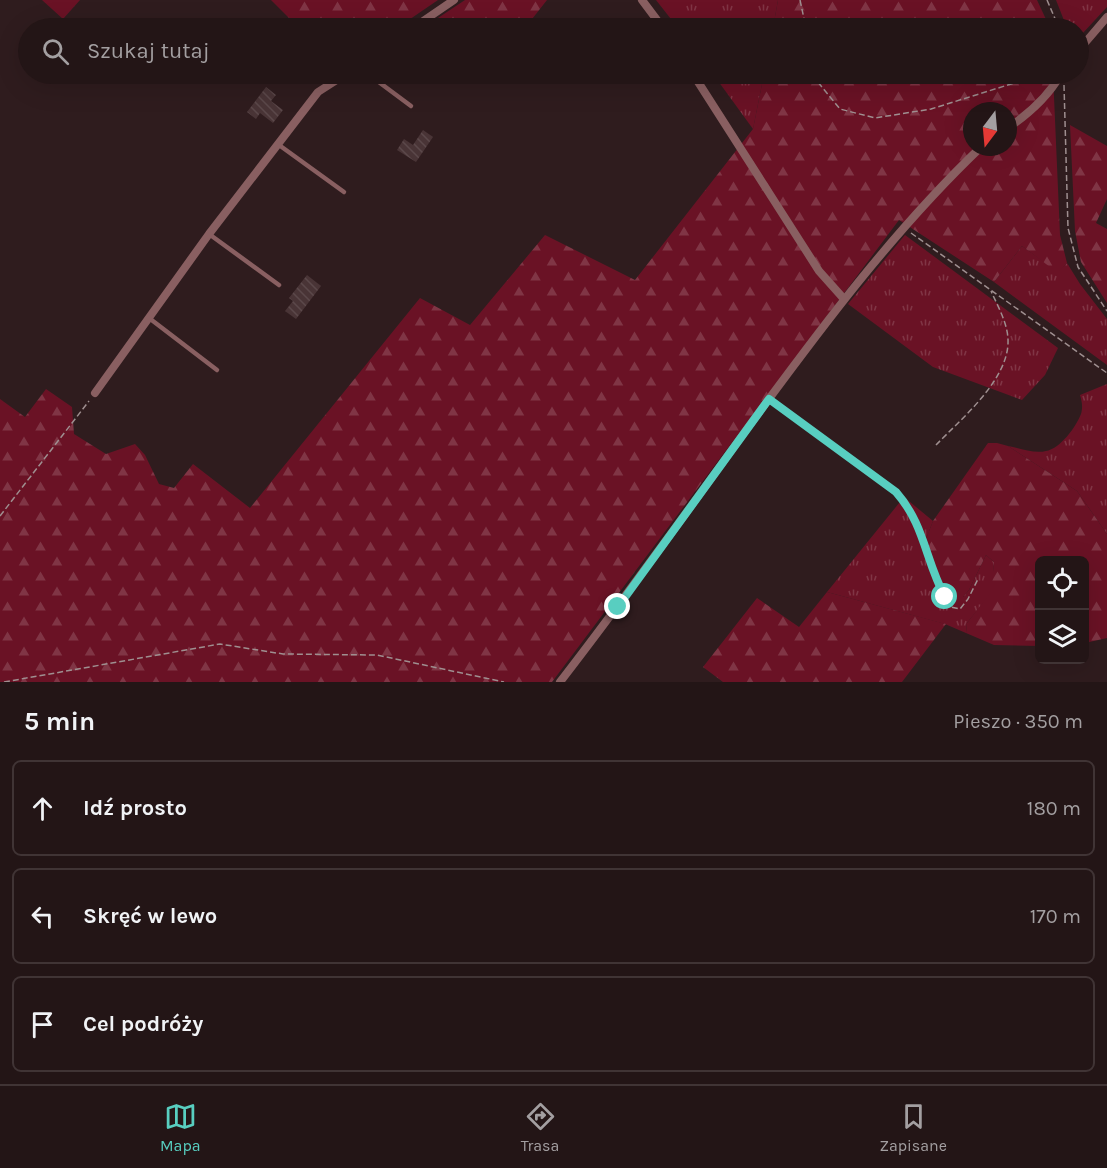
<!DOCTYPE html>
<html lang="pl">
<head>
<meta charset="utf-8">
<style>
	:root { --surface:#231516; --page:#2b1e1f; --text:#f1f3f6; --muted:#a39fa1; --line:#403435; --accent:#58cec0 }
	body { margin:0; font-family:Karla,sans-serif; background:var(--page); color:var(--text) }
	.controls { position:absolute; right:18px; bottom:18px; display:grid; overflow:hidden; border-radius:9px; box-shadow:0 6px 24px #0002 }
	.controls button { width:54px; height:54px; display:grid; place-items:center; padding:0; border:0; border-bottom:2px solid var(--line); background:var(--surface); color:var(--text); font:30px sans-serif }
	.compass { position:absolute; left:963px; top:102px; width:54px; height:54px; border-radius:50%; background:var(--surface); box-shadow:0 6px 24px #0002; rotate:196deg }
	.stop { position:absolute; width:18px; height:18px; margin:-14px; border:4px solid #58cec0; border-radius:50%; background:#fff }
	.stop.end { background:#58cec0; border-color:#fff; box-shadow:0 2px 6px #0008 }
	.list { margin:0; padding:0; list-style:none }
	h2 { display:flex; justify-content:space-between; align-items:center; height:78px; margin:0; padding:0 24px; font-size:26px }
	h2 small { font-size:20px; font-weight:400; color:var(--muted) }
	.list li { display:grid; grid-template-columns:39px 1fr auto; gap:18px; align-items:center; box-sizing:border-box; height:96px; margin:0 12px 12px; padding:0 12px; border:2px solid var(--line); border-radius:9px }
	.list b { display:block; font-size:22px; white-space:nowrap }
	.list em { font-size:20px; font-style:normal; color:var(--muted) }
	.icon { flex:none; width:33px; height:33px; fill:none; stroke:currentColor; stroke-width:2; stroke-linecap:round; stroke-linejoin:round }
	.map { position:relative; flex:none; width:1107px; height:682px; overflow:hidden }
	.search { position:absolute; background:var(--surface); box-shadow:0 6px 24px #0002; left:18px; right:18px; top:18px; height:66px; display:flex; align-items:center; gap:15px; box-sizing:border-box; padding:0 21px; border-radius:33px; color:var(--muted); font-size:22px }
	.sheet { height:402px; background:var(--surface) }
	nav { display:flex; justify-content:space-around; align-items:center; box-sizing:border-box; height:84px; border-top:2px solid var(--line); background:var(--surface); font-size:16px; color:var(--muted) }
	nav a { display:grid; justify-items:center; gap:3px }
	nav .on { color:var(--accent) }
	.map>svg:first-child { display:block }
	.grass { fill:url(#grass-tufts) }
	.forest { fill:url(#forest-firs); fill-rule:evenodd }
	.building { fill:url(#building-back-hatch) }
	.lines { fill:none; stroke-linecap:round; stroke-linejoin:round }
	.path { stroke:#9f8f90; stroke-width:1.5; stroke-dasharray:6 3; stroke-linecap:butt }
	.service { stroke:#895f61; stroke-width:4.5 }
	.minor { stroke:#895f61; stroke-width:8 }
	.route { stroke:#58cec0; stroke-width:8 }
</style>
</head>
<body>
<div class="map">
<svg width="1107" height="682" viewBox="0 0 1107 682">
	<defs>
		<pattern id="grass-tufts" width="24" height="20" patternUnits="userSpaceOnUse" patternTransform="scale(1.5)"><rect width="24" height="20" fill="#6a1225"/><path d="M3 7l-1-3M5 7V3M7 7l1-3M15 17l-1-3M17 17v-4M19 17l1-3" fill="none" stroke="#803545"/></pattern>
		<pattern id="forest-firs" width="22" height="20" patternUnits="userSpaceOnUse" patternTransform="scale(1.5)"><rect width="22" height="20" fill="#6a1225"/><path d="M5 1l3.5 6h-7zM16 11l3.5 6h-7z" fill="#803545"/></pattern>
		<pattern id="building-back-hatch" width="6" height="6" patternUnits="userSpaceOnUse" patternTransform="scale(1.5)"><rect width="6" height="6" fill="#493436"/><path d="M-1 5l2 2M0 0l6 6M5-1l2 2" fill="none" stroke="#5b484a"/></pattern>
	</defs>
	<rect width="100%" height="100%" fill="#2f1c1e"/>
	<g class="grass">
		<path d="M42,0H80L63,19Z"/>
		<path d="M656,0H778L773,28H678Z"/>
		<path d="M1056,0H1107V7L1082,34L1079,35L1078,28H1067Z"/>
		<path d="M713,74H764L753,129Z"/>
		<path d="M905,235L1058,348L1045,375L1022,400L933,367L848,304Z"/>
		<path d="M1022,246L1058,272L1067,263L1080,284L1107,319V365L994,282Z"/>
		<path d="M1107,384V534L1077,491L1008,446C1020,448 1034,454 1046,451C1060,449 1076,427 1081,414C1083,407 1082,402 1080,395Z"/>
		<path d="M904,497L933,521L926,539L939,582L963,597L969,590L986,555L994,562L992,592L967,623L966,633L945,624L827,592Z"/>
	</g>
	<g class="forest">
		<path d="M271,0H438L397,28H293L289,18Z"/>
		<path d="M465,0H547L525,28H423Z"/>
		<path d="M778,0H1037L1050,28H773Z"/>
		<path d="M764,74H1053L1060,235L1067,263L1058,273L1022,246L994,282L899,220L552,682H0V399L25,417L46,389L72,407L74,434L106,454L135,444L145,455L159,484L174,488L193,464L250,508L420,298L470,325L545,235L635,280L753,129ZM972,111H1008V147H972Z"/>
		<path d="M1070,125L1107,146V199L1096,223L1107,229V303L1081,262L1075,231Z"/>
		<path d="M988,443H997L1008,446L1077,491L1107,534V638L1085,643L1084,560H1040L1039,646L994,645L966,633L967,623L991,592L994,562L986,555L969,590L963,597H953L939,582L926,539L933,521Z"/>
		<path d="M827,592L946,624L902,682H723L703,667L757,598L799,627Z"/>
	</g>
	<g class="building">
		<path d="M266,87L276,95L271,101L283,110L273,123L260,113L256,119L247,112Z"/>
		<path d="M423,130L433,137L416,162L397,150L404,139L413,145Z"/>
		<path d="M307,275L321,286L296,319L285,311L293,301L289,298Z"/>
	</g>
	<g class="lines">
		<g class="path">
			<path d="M800,0L806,28"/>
			<path d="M1047,0L1059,28"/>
			<path d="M815,74L817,81L840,109L875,118L931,109L1043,74"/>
			<path d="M1064,85L1068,228L1078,267L1107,311"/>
			<path d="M911,233L1107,373"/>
			<path d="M775,404L896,492C921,520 923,544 935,578C939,588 946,598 951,607L960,609L968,599L978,579"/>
			<path d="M936,445C961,419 1006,382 1008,344C1009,325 998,307 991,291"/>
			<path d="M0,516L89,401"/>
			<path d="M4,682L220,644L283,654L377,655L504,682"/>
		</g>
		<g class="service">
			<path d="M368,74L411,106"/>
			<path d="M279,145L344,192"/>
			<path d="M209,234L279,285"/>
			<path d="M149,318L217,370"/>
		</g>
		<g class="minor">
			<path d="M642,0L663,28"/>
			<path d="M413,28L454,0"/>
			<path d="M1078,51L1107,17"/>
			<path d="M693,74L819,271L844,299"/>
			<path d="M1008,128C1030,113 1048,97 1061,74"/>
			<path d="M95,393L209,234L318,92L346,74"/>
			<path d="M560,682C625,598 687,512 749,426C821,328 893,231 981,147"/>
		</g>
	</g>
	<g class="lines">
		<path class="route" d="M618,607L769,399L896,492C925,525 925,560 945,597"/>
	</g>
</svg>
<div class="controls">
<button><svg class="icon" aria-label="locate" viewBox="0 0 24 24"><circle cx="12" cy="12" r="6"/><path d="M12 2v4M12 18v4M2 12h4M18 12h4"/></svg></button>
<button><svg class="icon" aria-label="layers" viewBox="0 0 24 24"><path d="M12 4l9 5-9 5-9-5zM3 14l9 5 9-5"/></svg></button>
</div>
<svg class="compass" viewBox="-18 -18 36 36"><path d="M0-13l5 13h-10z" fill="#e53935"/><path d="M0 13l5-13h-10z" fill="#a39fa1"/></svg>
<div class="stop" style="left:945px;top:597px"></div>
<div class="stop end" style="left:618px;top:607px"></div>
<div class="search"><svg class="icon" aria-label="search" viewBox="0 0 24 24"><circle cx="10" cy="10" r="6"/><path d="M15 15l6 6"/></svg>Szukaj tutaj</div>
</div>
<section class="sheet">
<h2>5 min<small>Pieszo · 350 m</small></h2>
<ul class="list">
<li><svg class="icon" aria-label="ahead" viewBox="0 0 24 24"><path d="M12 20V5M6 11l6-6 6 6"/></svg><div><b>Idź prosto</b></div><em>180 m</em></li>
<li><svg class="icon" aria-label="left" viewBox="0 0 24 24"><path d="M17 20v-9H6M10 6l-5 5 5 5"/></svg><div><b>Skręć w lewo</b></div><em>170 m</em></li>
<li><svg class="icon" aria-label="arrive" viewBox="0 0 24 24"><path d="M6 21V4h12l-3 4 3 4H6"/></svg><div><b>Cel podróży</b></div></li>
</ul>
</section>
<nav>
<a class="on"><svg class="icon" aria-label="map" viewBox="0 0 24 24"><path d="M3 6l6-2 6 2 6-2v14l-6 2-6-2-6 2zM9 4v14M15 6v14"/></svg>Mapa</a>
<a><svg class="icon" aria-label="directions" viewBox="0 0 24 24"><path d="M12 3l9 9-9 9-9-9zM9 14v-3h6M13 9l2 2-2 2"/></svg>Trasa</a>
<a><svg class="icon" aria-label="saved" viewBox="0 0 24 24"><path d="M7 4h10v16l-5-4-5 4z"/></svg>Zapisane</a>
</nav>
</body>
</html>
